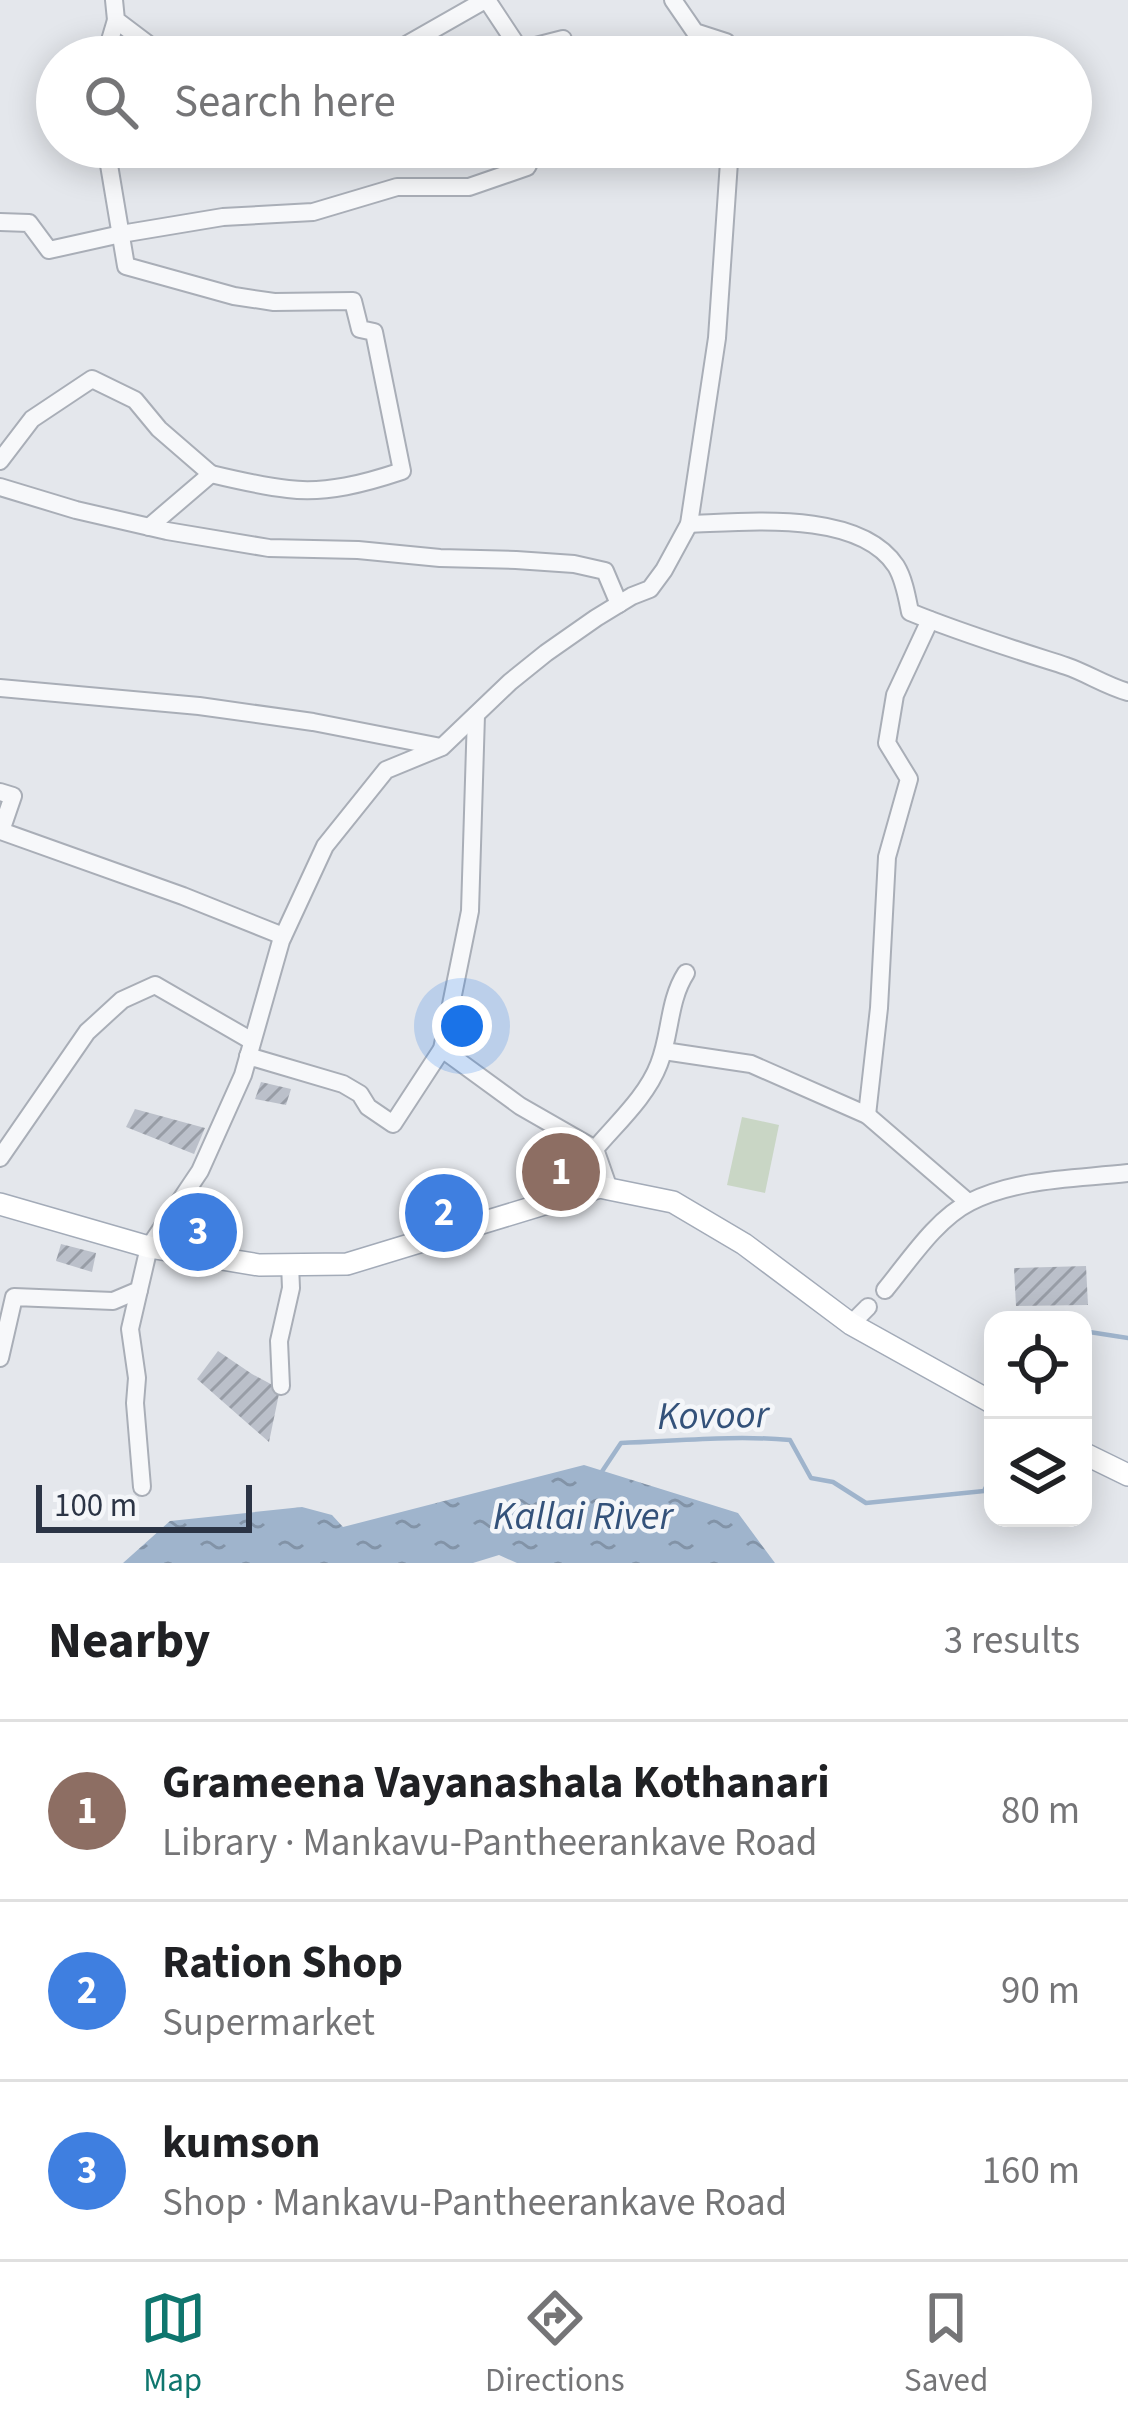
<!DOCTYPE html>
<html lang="en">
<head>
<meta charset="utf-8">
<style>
	:root { --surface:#fff; --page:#f2f2f2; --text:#202124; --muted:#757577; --line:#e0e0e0; --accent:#0f766e }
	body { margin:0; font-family:"Source Sans 3",sans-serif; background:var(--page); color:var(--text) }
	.controls { position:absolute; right:36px; bottom:36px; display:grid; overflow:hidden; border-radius:24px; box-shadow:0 6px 30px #0003 }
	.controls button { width:108px; height:108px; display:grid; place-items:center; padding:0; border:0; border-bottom:3px solid var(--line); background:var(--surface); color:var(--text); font:60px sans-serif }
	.scale { position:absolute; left:36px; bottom:30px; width:216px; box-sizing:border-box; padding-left:12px; border:6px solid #2b3445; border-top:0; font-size:33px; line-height:42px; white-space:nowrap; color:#2b3445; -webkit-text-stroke:9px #f4f6f9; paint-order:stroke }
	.you { position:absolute; left:462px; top:1026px; width:42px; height:42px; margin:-30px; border:9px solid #fff; border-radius:50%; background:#1a73e8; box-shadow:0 0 0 18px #1a73e833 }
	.badge { display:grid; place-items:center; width:78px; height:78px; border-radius:50%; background:var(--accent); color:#fff; font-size:39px; font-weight:700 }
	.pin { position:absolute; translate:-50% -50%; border:6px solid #fff; box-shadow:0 3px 12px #0006 }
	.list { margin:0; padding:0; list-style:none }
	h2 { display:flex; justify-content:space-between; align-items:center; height:156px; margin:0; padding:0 48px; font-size:51px }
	h2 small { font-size:39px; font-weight:400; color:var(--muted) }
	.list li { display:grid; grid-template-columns:78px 1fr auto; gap:36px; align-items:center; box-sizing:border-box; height:180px; padding:0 48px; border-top:3px solid var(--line) }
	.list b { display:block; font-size:45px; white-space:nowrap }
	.list p { margin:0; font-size:39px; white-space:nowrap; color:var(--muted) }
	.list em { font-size:39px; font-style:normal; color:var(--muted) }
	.icon { flex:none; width:66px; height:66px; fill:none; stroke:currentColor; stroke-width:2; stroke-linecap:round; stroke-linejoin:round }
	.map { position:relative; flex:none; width:1128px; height:1563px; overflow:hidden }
	.search { position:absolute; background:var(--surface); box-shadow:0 6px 30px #0003; left:36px; right:36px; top:36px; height:132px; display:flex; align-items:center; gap:30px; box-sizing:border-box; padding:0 42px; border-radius:66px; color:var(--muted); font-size:45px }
	.sheet { height:696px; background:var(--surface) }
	nav { display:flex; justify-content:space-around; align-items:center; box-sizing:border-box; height:168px; border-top:3px solid var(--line); background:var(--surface); font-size:33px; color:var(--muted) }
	nav a { display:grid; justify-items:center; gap:6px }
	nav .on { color:var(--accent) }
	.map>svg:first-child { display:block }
	.pitch { fill:#c9d6c5 }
	.water { fill:url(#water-ripples) }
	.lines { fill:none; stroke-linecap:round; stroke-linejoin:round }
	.stream { stroke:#9fb4cc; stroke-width:4.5 }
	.building { fill:url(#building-hatch) }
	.minor-casing { stroke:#a9aeb7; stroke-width:20 }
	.major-casing { stroke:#a3abb8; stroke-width:24 }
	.minor { stroke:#f7f8fa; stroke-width:16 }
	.major { stroke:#fff; stroke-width:21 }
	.labels { text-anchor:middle; stroke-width:9; stroke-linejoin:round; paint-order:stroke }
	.water-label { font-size:39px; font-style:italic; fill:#34527a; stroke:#f4f6f9 }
</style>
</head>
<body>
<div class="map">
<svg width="1128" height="1563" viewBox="0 0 1128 1563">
	<defs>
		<pattern id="water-ripples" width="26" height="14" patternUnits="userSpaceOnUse" patternTransform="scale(3)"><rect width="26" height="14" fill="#9fb4cc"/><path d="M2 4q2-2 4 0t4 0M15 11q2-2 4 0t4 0" fill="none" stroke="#8293a7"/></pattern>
		<pattern id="building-hatch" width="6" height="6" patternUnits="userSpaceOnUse" patternTransform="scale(3)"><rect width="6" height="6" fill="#bbc0ca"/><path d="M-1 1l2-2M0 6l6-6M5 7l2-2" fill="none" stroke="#989da6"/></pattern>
	</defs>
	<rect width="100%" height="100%" fill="#e4e7ec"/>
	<path class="pitch" d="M742,1117L779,1125L765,1193L727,1185Z"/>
	<path class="water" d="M584,1465L738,1513L775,1563H517L499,1555L473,1563H123L170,1521L302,1507L332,1515L343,1527Z"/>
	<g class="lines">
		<g class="stream">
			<path d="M1083,1331L1128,1338"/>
			<path d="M601,1473L621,1443C678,1441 734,1435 790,1440L811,1478L833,1482L866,1503L984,1491L993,1473"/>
		</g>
	</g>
	<g class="building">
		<path d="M261,1082L291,1089L286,1105L255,1099Z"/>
		<path d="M135,1109L205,1128L194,1154L126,1127Z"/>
		<path d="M570,1165L574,1180L536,1194L531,1180Z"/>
		<path d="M456,1183L468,1209L420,1224L414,1200Z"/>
		<path d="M61,1244L96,1253L92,1272L56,1261Z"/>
		<path d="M1086,1266L1088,1305L1016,1306L1014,1268Z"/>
		<path d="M218,1351L252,1374L280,1389L269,1442L197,1379Z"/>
	</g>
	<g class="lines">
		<defs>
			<g id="minor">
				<path d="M114,0L116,20L165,57"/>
				<path d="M487,0L520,50L563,39"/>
				<path d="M673,0L695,32L726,42L731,57"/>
				<path d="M105,57L116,20"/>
				<path d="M385,57L485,0"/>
				<path d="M106,147L126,266L234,296L274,302L353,301L360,329L374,332L402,471C366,483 326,494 288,489C262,486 236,480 211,474"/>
				<path d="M0,222L29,223L49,250L121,234L223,217L313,212L397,187H469L527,167L537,147"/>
				<path d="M0,461L32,419L92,379L135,400L159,429L211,474L149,527"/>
				<path d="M0,487L76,510L167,531L269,548L358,550L440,558L516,560L574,564L605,571L619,604"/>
				<path d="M689,524C748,522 859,510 896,566C904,579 907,597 910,612C961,633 1013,649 1066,666C1087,673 1106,686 1128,692"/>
				<path d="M0,688L199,706L313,722L441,747"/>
				<path d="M0,792L13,796L1,831L183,896L283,936"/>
				<path d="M442,1049L520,1106L595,1149"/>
				<path d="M664,1051L751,1064L867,1115L968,1202"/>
				<path d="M248,1056L343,1084L360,1094L368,1107L393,1124L442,1049L470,911L476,715"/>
				<path d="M867,1115L879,1008L887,857L909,779L887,743L895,695L930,620"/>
				<path d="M0,1158L87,1032L122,1000L155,985L252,1041"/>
				<path d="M609,1189L595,1149C617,1123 647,1096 659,1064C671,1034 668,1001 686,973"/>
				<path d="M139,1290L130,1329L137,1378L135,1403L142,1487"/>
				<path d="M885,1290C909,1261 936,1219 970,1202C1018,1178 1076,1179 1128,1173"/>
				<path d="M851,1324L868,1307"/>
				<path d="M0,1358L14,1297L113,1301L139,1290L149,1247L200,1171L243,1075L281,941L325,846L386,770L442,747L510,682L546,653L596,618L632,596L650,589L664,570L689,524L717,338L730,147"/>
				<path d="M281,1386L279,1341L291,1288L290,1264"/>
			</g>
			<g id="major">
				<path d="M0,1204L149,1247L259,1265L347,1264L600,1187L609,1189L673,1202L744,1244L851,1324L993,1403"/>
				<path d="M1083,1453L1128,1475"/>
			</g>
		</defs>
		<use href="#minor" class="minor-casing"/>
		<use href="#major" class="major-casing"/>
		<use href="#minor" class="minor"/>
		<use href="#major" class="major"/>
	</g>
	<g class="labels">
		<g class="water-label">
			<text transform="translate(713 1414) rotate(-1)" y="14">Kovoor</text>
			<text x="583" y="1529">Kallai River</text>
		</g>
	</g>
</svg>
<div class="controls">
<button><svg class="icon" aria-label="locate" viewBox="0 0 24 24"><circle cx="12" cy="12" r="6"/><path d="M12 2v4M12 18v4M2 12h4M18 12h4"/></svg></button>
<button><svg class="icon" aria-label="layers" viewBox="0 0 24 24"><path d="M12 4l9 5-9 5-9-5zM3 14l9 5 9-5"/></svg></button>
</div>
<div class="scale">100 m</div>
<div class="you"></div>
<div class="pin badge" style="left:561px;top:1172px;background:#8d6e63">1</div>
<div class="pin badge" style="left:444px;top:1213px;background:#3f7fe0">2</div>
<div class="pin badge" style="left:198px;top:1232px;background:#3f7fe0">3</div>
<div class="search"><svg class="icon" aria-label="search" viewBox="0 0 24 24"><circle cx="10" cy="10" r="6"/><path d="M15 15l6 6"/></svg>Search here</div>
</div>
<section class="sheet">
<h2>Nearby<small>3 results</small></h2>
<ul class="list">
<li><span class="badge" style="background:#8d6e63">1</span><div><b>Grameena Vayanashala Kothanari</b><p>Library · Mankavu-Pantheerankave Road</p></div><em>80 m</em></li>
<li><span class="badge" style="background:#3f7fe0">2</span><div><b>Ration Shop</b><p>Supermarket</p></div><em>90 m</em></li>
<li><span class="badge" style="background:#3f7fe0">3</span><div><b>kumson</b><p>Shop · Mankavu-Pantheerankave Road</p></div><em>160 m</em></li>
</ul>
</section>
<nav>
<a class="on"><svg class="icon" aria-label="map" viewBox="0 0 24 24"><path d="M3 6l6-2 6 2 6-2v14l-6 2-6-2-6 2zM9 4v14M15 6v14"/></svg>Map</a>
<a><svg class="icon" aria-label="directions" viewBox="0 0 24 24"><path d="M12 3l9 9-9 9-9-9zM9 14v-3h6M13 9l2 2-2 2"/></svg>Directions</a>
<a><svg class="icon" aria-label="saved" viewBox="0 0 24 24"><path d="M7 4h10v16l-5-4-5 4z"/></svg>Saved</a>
</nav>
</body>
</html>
